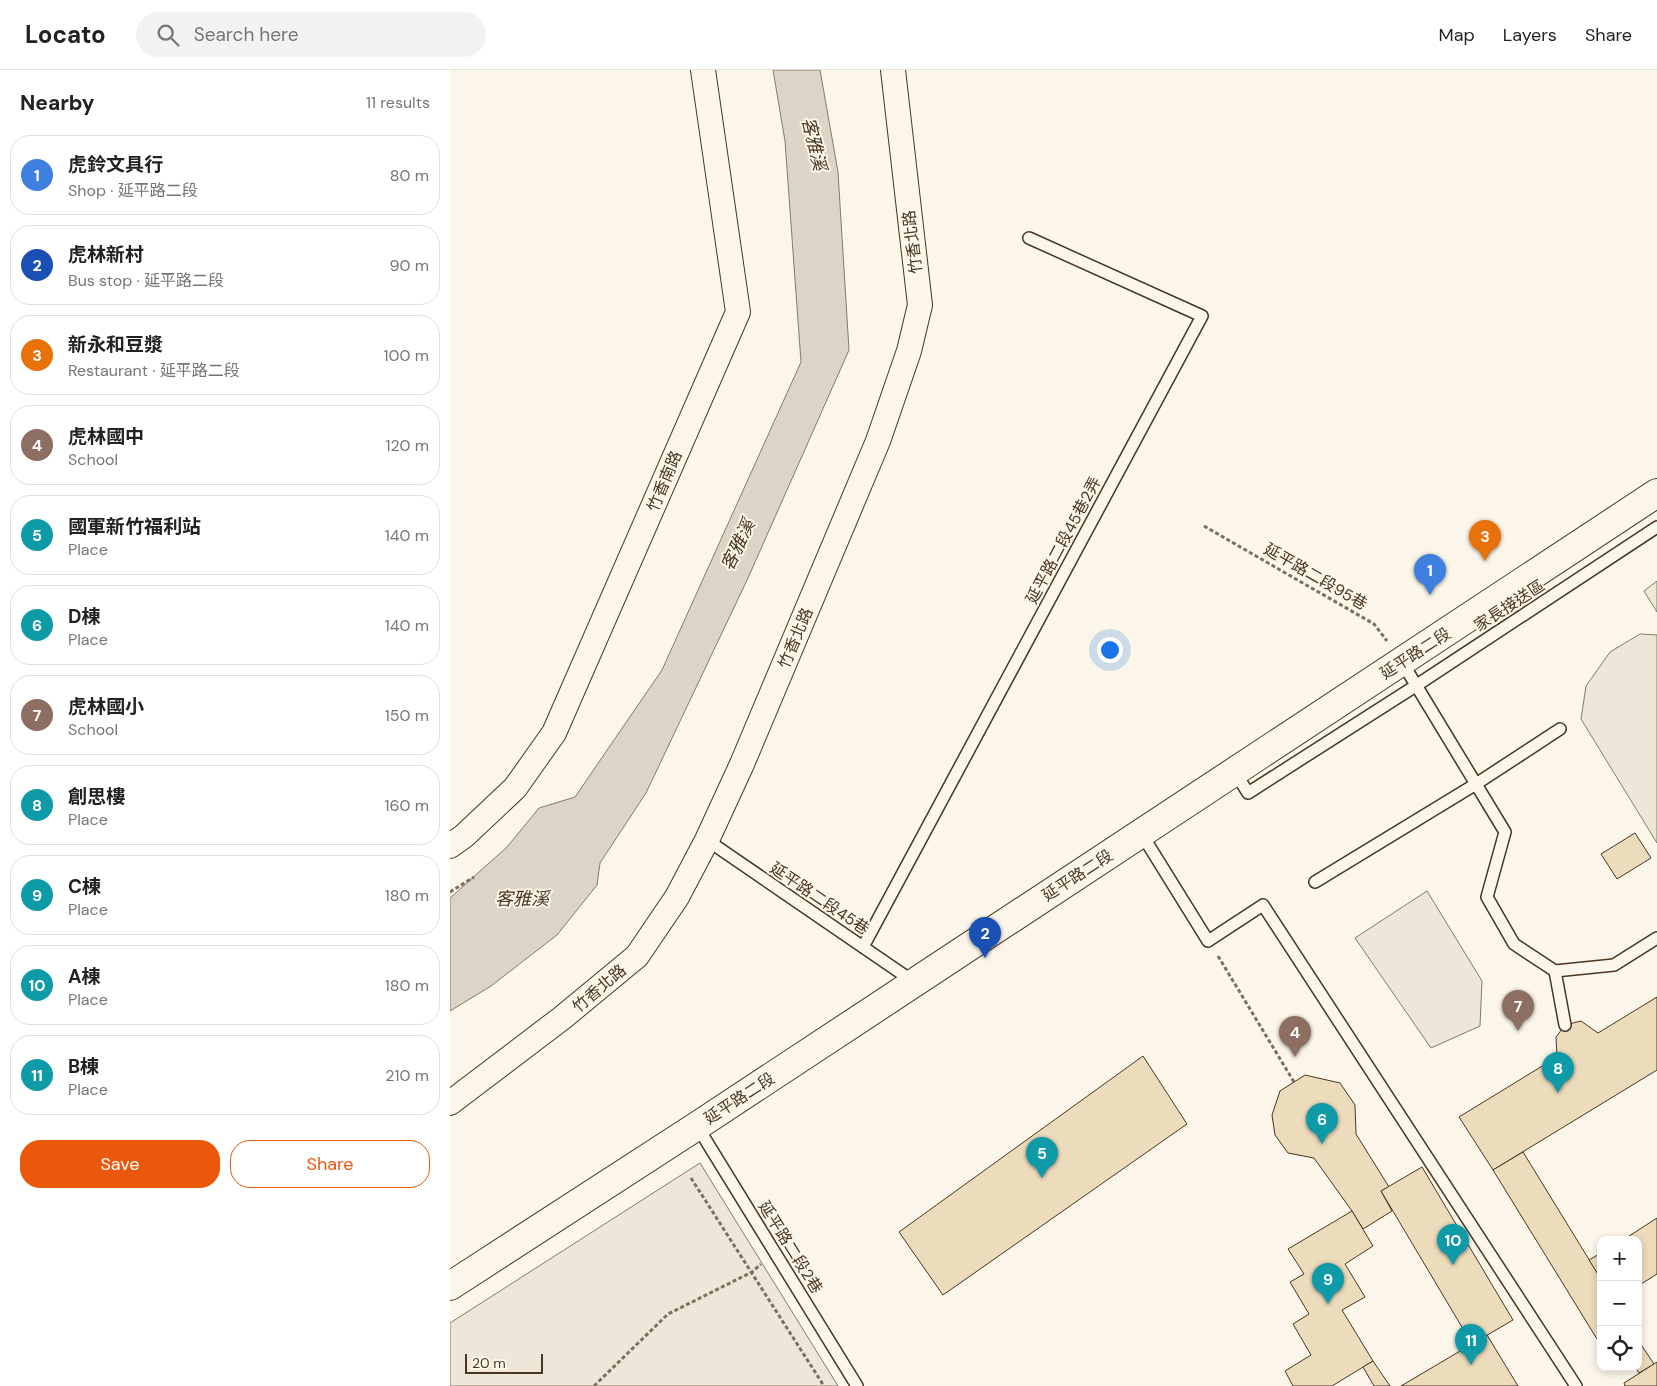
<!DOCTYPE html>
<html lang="en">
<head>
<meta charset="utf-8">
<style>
	:root { --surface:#fff; --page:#f2f2f2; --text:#222; --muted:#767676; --line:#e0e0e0; --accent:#ea580c }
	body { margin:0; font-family:"DM Sans","Noto Sans TC",sans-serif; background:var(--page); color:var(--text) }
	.controls { position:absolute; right:15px; bottom:15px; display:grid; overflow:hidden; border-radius:10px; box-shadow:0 2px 8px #0003 }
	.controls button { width:45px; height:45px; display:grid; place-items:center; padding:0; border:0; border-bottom:1px solid var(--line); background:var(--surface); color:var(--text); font:25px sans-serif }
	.scale { position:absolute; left:15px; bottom:12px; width:78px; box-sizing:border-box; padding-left:5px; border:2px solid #4a3520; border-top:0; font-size:14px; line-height:18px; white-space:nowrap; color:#4a3520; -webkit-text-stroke:4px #fbf6e9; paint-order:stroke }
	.you { position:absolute; left:659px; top:579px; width:18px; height:18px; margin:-12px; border:4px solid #fff; border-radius:50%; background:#1a73e8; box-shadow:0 0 0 8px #1a73e833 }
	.badge { display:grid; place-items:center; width:32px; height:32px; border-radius:50%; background:var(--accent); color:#fff; font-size:16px; font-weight:700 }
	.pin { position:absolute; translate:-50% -41px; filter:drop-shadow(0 1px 2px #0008) }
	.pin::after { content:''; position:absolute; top:26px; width:18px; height:15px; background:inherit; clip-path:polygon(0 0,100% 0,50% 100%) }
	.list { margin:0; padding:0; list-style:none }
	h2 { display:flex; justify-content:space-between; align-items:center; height:65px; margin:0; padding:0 20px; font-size:21px }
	h2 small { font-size:16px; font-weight:400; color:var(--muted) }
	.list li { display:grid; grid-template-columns:32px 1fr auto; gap:15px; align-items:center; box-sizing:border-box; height:80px; margin:0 10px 10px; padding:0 10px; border:1px solid var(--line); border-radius:20px }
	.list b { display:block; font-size:19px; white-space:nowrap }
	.list p { margin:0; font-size:16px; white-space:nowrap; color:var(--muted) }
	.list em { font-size:16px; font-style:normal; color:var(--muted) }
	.actions { display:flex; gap:10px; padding:15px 20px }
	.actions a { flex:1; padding:11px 0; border:1px solid var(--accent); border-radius:20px; text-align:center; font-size:18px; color:var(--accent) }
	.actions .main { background:var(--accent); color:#fff }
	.icon { flex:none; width:28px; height:28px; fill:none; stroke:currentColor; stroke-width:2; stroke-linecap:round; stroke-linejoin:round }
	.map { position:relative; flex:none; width:1207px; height:1316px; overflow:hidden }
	header { display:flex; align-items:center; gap:30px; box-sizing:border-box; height:70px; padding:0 25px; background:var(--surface); border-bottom:1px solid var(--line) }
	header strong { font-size:24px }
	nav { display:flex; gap:28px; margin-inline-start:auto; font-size:18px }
	.search { width:350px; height:45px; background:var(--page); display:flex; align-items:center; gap:12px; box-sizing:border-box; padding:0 18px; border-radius:28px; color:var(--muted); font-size:19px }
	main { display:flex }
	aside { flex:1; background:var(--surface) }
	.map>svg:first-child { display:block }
	.green { fill:#ede6d9; stroke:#887966 }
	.water { fill:#dcd4c6; stroke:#887966 }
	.building { fill:#ecdcbc; stroke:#4a3520 }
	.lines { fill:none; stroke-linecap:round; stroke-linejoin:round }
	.lane-casing { stroke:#4a3520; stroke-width:14 }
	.street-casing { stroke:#4a3520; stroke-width:26 }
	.secondary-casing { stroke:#4a3520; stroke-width:30 }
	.path { stroke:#7f6f5c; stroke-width:3; stroke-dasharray:4 2.5; stroke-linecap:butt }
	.lane { stroke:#fbf6e9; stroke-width:11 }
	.street { stroke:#fbf6e9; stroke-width:24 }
	.secondary { stroke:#fbf6e9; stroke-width:28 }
	.labels { text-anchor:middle; stroke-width:4; stroke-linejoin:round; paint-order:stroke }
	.street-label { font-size:16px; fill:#4a3520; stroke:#fbf6e9 }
	.water-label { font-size:18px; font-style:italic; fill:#4a3520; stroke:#fbf6e9 }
</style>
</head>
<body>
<header>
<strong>Locato</strong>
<div class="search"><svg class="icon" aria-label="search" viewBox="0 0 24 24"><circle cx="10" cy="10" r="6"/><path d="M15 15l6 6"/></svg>Search here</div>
<nav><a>Map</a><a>Layers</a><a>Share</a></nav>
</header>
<main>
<aside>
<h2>Nearby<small>11 results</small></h2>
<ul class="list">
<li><span class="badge" style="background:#3f7fe0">1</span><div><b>虎鈴文具行</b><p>Shop · 延平路二段</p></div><em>80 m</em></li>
<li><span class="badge" style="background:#1a4fb4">2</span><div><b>虎林新村</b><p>Bus stop · 延平路二段</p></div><em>90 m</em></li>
<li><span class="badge" style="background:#e8710a">3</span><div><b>新永和豆漿</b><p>Restaurant · 延平路二段</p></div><em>100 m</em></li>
<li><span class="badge" style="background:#8d6e63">4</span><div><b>虎林國中</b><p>School</p></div><em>120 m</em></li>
<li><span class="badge" style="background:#0f9aa8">5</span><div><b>國軍新竹福利站</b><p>Place</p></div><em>140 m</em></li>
<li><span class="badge" style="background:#0f9aa8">6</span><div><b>D棟</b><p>Place</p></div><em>140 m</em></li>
<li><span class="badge" style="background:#8d6e63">7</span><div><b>虎林國小</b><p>School</p></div><em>150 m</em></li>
<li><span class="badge" style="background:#0f9aa8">8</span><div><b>創思樓</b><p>Place</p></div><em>160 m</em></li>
<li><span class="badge" style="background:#0f9aa8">9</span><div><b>C棟</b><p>Place</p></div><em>180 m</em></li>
<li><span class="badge" style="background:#0f9aa8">10</span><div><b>A棟</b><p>Place</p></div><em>180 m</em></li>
<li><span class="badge" style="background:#0f9aa8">11</span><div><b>B棟</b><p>Place</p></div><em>210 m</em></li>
</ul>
<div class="actions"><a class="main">Save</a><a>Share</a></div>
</aside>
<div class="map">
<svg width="1207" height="1316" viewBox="0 0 1207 1316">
	<rect width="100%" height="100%" fill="#fbf6e9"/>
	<g class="green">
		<path d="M1207,511V542L1194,521Z"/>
		<path d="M1190,564L1207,565V773L1131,649L1136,616L1160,582Z"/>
		<path d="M977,821L1032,911L1030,956L981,978L905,868Z"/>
		<path d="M250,1093L388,1316H0V1253Z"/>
	</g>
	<path class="water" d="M323,0H370L388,102L399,280L298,508L196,723L150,793L147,815L107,865L41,916L0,941V828L57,777L89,738L125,727L212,600L351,292L335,71Z"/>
	<g class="building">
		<path d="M1185,763L1201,788L1167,809L1151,784Z"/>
		<path d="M1207,927V1000L1043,1100L1009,1047L1107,987L1106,967L1115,955L1131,951L1148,963Z"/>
		<path d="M693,986L737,1054L493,1225L449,1162Z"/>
		<path d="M855,1005L890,1013L905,1035L906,1064L939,1117L931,1121L942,1141L913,1159L902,1141L864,1088L838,1083L825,1065L822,1045L830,1021Z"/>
		<path d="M1073,1082L1151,1209V1266L1147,1269L1043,1100Z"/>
		<path d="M972,1097L1063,1250L1022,1274L931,1121Z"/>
		<path d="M902,1141L923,1176L895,1194L915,1227L892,1240L923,1291L882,1316H843L835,1301L861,1285L843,1254L859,1244L840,1212L854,1204L838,1179Z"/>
		<path d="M1207,1148V1204L1188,1216V1170H1173Z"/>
		<path d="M1151,1183V1209L1139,1190Z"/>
		<path d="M1037,1265L1068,1316H951L1022,1274Z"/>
		<path d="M1188,1270L1204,1294L1189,1303L1185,1297H1188Z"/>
		<path d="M923,1291L940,1316H924L913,1297Z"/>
		<path d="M1207,1292V1316H1175L1174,1313Z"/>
	</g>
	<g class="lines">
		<defs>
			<g id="lane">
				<path d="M952,592L1055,762L1037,827L1064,874L1105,901L1115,955"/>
				<path d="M785,702L798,723L967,615L1207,457"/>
				<path d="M691,763L758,871L813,835L1126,1316"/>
				<path d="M257,770L464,912"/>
				<path d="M865,812L1026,714L1110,659"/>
				<path d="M413,877L752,246L579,168"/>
				<path d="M1105,901L1164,895L1207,868"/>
				<path d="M247,1056L407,1316"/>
			</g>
			<g id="street">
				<path d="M0,776L14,766L65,718L104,663L288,242L253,0"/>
				<path d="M0,1033L112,948L187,886L227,827L257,770L292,694L428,371L459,281L470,235L443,0"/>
			</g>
			<path id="secondary" d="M0,1216L247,1056L1207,423"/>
		</defs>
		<use href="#lane" class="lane-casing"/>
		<use href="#street" class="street-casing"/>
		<use href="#secondary" class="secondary-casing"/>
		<g class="path">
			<path d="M754,456L924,554L937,571"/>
			<path d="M0,822L24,807"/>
			<path d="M768,886L844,1012"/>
			<path d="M241,1108L374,1316"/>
			<path d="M144,1316L218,1244L302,1202L311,1194"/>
		</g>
		<use href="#lane" class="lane"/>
		<use href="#street" class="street"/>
		<use href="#secondary" class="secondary"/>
	</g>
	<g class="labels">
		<g class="street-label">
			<text transform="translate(462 172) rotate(-97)" y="6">竹香北路</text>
			<text transform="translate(214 411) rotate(-67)" y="6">竹香南路</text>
			<text transform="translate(613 470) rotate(-62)" y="6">延平路二段45巷2弄</text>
			<text transform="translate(866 506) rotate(30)" y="6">延平路二段95巷</text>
			<text transform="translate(1059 535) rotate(-33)" y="6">家長接送區</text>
			<text transform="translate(345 568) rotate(-67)" y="6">竹香北路</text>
			<text transform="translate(965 583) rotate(-33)" y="6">延平路二段</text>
			<text transform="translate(627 805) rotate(-33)" y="6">延平路二段</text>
			<text transform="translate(370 828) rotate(34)" y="6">延平路二段45巷</text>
			<text transform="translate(149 918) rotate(-40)" y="6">竹香北路</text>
			<text transform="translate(289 1028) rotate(-33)" y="6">延平路二段</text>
			<text transform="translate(341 1177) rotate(58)" y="6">延平路二段2巷</text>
		</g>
		<g class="water-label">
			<text transform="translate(364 74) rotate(77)" y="6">客雅溪</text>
			<text transform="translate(288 475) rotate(-64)" y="6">客雅溪</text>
			<text x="72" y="835">客雅溪</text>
		</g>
	</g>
</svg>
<div class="controls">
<button>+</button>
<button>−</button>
<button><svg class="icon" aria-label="locate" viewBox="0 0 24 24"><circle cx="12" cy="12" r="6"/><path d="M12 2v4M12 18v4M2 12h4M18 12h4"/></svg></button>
</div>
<div class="scale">20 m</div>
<div class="you"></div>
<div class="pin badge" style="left:980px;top:525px;background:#3f7fe0">1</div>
<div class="pin badge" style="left:535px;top:888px;background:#1a4fb4">2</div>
<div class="pin badge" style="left:1035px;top:491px;background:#e8710a">3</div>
<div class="pin badge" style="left:845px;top:987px;background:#8d6e63">4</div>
<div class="pin badge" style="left:592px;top:1108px;background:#0f9aa8">5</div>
<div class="pin badge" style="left:872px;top:1074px;background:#0f9aa8">6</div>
<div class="pin badge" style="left:1068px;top:961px;background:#8d6e63">7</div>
<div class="pin badge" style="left:1108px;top:1023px;background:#0f9aa8">8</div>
<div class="pin badge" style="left:878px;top:1234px;background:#0f9aa8">9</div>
<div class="pin badge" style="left:1003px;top:1195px;background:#0f9aa8">10</div>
<div class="pin badge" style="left:1021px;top:1295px;background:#0f9aa8">11</div>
</div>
</main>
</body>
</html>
